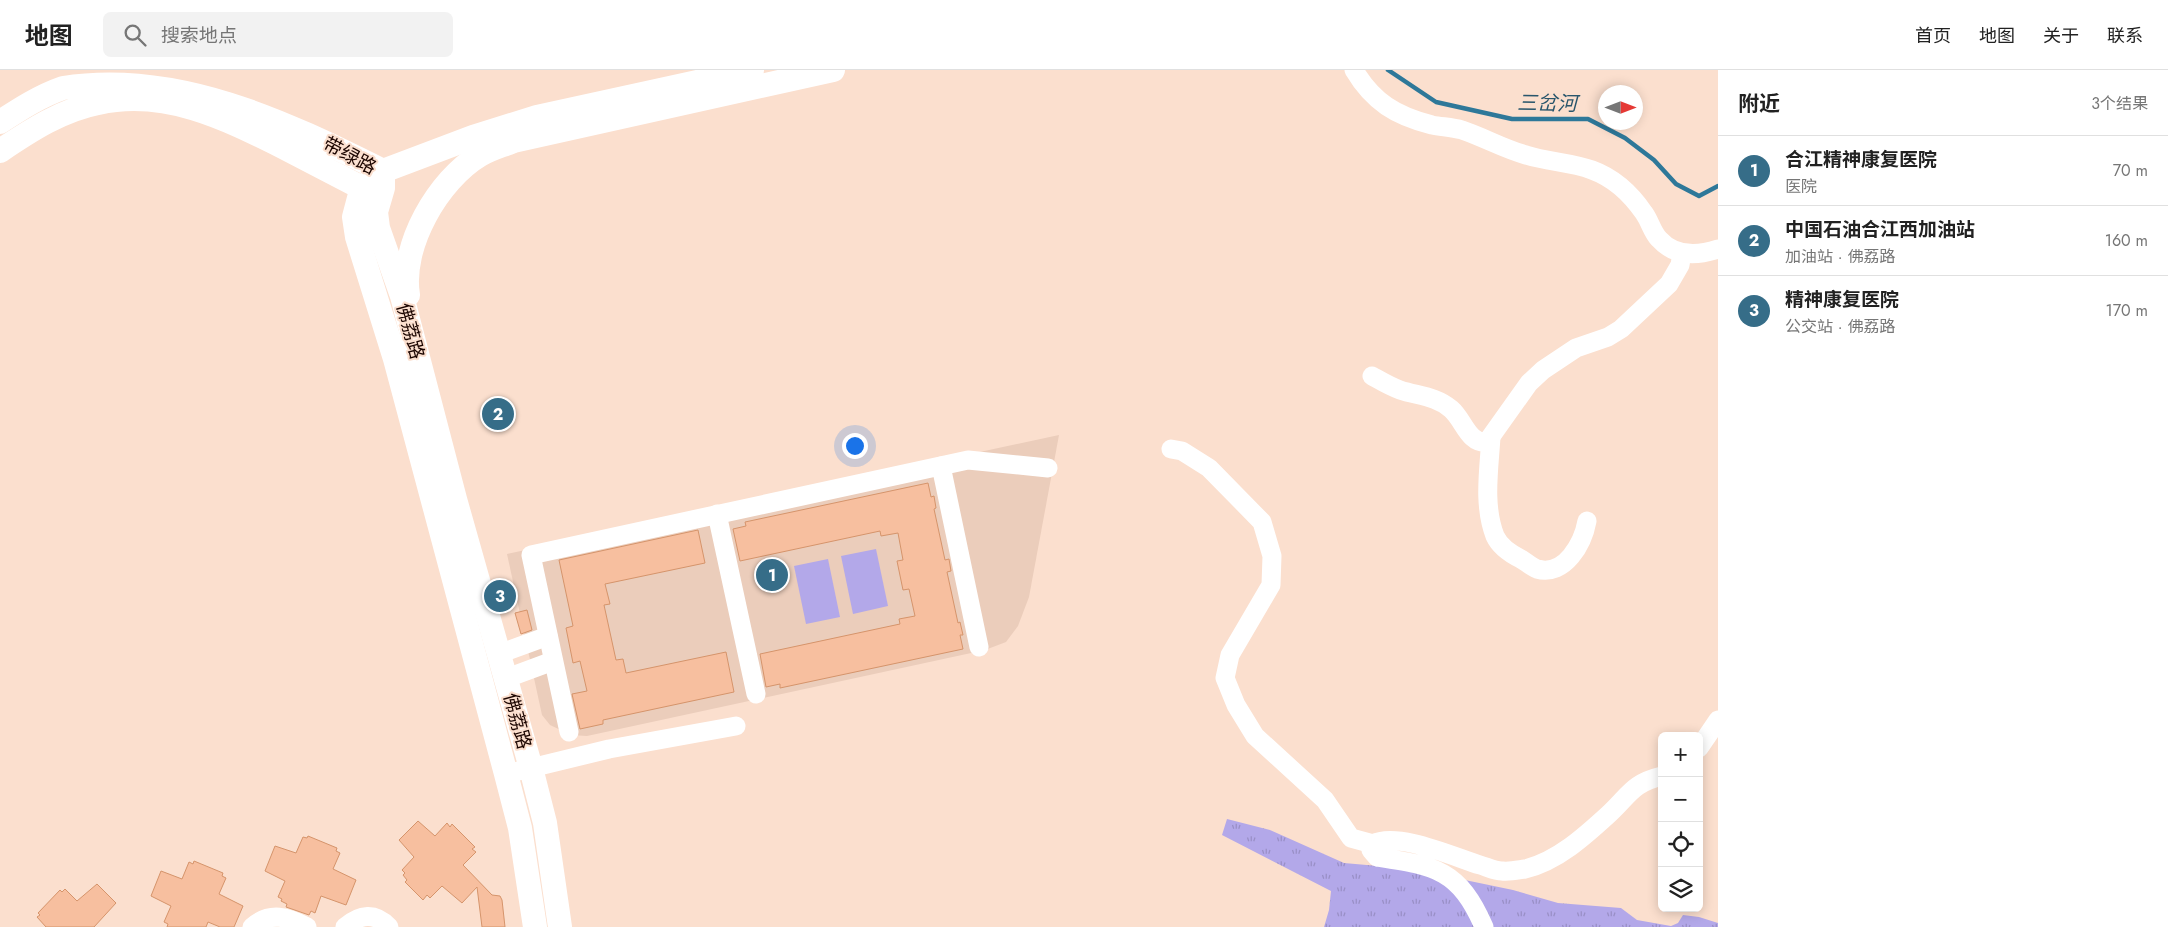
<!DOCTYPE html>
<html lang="zh">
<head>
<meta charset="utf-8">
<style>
	:root { --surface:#fff; --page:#f2f2f2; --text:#222; --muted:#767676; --line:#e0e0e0; --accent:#366d88 }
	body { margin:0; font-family:Jost,"Noto Sans SC",sans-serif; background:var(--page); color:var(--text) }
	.controls { position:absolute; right:15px; bottom:15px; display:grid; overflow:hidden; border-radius:8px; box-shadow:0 2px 12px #0003 }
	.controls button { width:45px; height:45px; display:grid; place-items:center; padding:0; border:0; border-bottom:1px solid var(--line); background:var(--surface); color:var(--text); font:25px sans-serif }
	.compass { position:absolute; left:1598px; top:15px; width:45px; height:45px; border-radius:50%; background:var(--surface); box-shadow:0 2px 12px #0003; rotate:90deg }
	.you { position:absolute; left:854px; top:375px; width:18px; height:18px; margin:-12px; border:4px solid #fff; border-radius:50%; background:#1a73e8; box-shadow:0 0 0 8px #1a73e833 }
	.badge { display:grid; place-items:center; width:32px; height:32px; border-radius:50%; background:var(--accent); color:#fff; font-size:16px; font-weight:700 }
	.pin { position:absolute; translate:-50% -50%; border:2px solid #fff; box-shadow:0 1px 5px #0006 }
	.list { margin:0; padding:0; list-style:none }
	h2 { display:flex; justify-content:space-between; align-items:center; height:65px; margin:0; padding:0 20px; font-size:21px }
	h2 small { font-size:16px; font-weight:400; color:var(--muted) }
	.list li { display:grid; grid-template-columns:32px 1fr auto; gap:15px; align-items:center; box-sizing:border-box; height:70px; padding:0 20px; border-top:1px solid var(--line) }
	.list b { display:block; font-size:19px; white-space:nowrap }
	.list p { margin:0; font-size:16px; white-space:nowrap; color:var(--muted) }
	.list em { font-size:16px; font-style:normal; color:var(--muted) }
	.icon { flex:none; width:28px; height:28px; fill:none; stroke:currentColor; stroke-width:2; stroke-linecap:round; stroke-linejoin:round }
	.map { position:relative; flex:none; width:1718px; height:857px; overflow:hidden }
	header { display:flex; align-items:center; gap:30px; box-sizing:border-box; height:70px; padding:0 25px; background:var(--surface); border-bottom:1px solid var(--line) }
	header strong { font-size:24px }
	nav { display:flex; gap:28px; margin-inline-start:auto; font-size:18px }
	.search { width:350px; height:45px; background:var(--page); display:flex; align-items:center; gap:12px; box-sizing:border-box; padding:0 18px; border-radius:8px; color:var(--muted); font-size:19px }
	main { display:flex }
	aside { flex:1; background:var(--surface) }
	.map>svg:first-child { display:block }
	.built { fill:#ebcdbb }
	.grass { fill:url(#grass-tufts) }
	.pitch { fill:#b3a8e9 }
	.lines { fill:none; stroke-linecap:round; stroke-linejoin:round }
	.stream { stroke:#2e7899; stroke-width:4.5 }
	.building { fill:#f7bf9f; stroke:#d5946b }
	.minor { stroke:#fff; stroke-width:19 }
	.major { stroke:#fff; stroke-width:24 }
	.labels { text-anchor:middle; stroke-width:4; stroke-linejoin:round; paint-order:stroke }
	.street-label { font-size:19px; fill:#1b0500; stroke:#fbdfce }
	.water-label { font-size:20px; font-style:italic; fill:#29566c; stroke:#fbdfce }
</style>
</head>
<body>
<header>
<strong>地图</strong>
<div class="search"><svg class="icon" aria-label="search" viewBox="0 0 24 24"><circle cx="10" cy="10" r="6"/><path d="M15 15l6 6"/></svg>搜索地点</div>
<nav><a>首页</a><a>地图</a><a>关于</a><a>联系</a></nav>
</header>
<main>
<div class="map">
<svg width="1718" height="857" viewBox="0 0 1718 857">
	<defs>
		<pattern id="grass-tufts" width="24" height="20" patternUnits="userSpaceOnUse" patternTransform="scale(1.25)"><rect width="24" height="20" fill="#b3a8e9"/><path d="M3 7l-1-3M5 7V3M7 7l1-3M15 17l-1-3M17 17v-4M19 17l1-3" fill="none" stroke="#998fc6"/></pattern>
	</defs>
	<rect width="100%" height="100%" fill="#fbdfce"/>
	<path class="built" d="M1059,365L1029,527L1018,556L1006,572L985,580L587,666L571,665L550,655L542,645L507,484Z"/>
	<path class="grass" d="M1227,749L1270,760L1344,793L1412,799L1513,820L1558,833L1621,838L1637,850L1671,856L1678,853L1683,845L1699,847L1718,853V857H1324L1329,840L1331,821L1222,765Z"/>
	<g class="pitch">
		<path d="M876,479L888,536L853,544L841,486Z"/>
		<path d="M828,489L840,547L806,554L794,496Z"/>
	</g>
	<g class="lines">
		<path class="stream" d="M1388,0L1436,32L1512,49H1588L1625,68L1654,90L1676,114L1699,126L1718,116"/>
	</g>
	<g class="building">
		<path d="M928,413L931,427L934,426L936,438L934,439L945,490L949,489L951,501L947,502L958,553L960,552L963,565H960L963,579L780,618V614L766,617L760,584L900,554L899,549L915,546L909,519L903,520L897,491L903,490L898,463L881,466L880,461L740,491L733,459L746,456L745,452Z"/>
		<path d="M698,460L705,493L605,514L610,534L604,535L616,590L623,589L626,603L726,582L734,622L603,650V654L580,659L572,624L587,621L580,591L573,593L566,558L573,556L559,490Z"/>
		<path d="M527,540L532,560L521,564L515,543Z"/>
		<path d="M418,751L435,766L447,753L450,757L452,754L475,777L472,779L476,782L463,795L492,825L500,826L502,830L505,857H482L477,817L462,833L442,816L430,828L427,825L423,830L405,812L407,810L403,805L405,803L402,800L414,787L399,770Z"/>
		<path d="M308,766L337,778L336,781L340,783L333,799L356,810L346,835L321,826L315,843L311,841L309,845L286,837L287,834L281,831L282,829L278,827L285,811L265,801L275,776L296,783L303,767L307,768Z"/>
		<path d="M194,791L223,803L222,806L226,808L219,824L243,836L234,857H220L208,852L206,857H167L168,854L164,852L171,836L151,826L161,801L182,809L189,792L193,794Z"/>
		<path d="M97,814L116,833L94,857H46L37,847L40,845L38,843L60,820L62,822L65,819L77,831Z"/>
	</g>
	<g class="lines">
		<g class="minor">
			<path d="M1354,0C1373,32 1396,46 1432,55C1442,57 1452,57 1462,60C1483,67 1504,79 1526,85C1548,92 1570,92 1592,100C1614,108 1631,124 1644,143C1650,151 1652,162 1659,169C1675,187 1697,186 1718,179"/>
			<path d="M1372,306C1381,311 1391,317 1400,320C1418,326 1436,326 1451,339C1464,350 1468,374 1487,372L1529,313L1543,300L1576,278L1608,267L1621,259L1669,214L1680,195L1682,183"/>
			<path d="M1491,367C1489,400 1483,435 1495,466C1500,477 1511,484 1521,489C1526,492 1532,497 1537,499C1565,507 1583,473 1587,451"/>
			<path d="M1171,379L1182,381L1209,398L1262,452L1272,486L1271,515L1230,585L1225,608L1236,635L1255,666L1325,730L1351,768L1373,774"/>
			<path d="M941,396L979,577"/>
			<path d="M717,444L756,624"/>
			<path d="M499,584L548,566"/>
			<path d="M507,608L553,591"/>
			<path d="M569,662L531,485L968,390L1048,398"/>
			<path d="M1699,678L1718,650"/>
			<path d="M506,704L609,679L736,656"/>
			<path d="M252,857C270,841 288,847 307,857"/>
			<path d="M345,857C360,844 375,842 389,857"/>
			<path d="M1484,857C1459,799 1435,796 1377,787L1371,780L1373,774C1397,761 1454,787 1480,795C1487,797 1495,801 1502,801C1509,802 1518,800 1525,799C1558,791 1586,765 1610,743C1630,724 1633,713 1662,706"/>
		</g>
		<g class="major">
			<path d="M0,52C20,39 40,26 63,18C177,0 285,52 383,101V118L376,142L378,158L402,226L455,429L531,698L545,753L560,857"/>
			<path d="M495,75L833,0"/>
			<path d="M0,81C31,60 62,40 98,33C165,18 225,48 283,77C310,91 337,105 364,119L379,118"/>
			<path d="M408,225C400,176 438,110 480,85C490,79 501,76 511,72"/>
			<path d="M535,857L520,758L506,704L395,289L357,167L354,147L359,128L369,112L383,101L473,67L537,47L752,0"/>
		</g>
	</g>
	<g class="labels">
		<g class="street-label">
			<text transform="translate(350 85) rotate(28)" y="7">带绿路</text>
			<text transform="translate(411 261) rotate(75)" y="7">佛荔路</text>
			<text transform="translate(518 651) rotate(75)" y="7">佛荔路</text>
		</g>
		<g class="water-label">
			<text transform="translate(1547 33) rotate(1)" y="7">三岔河</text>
		</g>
	</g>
</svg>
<div class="controls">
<button>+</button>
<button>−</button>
<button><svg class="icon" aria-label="locate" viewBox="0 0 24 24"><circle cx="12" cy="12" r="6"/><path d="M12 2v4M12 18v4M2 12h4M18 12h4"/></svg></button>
<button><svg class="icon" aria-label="layers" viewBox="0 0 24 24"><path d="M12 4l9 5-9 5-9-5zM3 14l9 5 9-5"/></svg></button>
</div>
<svg class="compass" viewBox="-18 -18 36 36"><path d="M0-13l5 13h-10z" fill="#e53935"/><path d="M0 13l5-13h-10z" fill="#767676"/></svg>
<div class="you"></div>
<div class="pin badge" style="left:772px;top:505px">1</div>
<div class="pin badge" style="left:498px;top:344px">2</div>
<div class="pin badge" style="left:500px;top:526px">3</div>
</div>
<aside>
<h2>附近<small>3个结果</small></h2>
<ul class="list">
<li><span class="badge">1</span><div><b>合江精神康复医院</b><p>医院</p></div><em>70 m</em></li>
<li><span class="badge">2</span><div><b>中国石油合江西加油站</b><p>加油站 · 佛荔路</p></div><em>160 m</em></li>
<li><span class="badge">3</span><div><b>精神康复医院</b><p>公交站 · 佛荔路</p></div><em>170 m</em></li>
</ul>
</aside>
</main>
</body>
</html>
